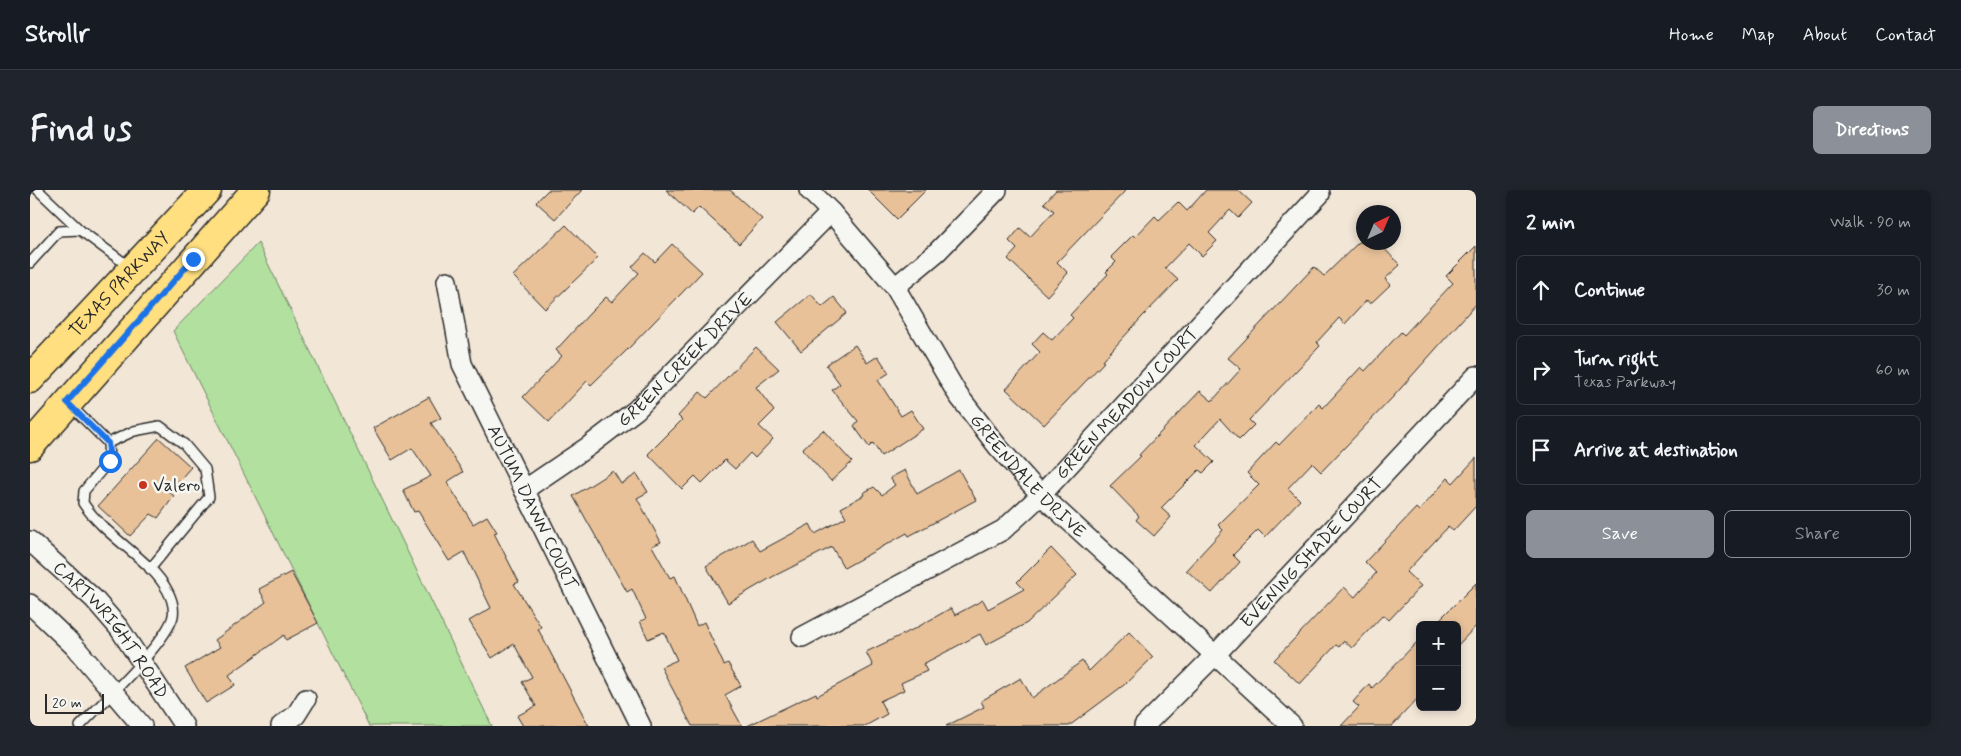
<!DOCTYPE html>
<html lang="en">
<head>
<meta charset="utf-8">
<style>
	:root { --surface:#171b24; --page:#20242c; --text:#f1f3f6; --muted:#9ea1a6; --line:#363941; --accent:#8c9099 }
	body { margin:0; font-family:Mynerve,sans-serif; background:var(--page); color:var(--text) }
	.controls { position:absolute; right:15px; bottom:15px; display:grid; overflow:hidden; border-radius:8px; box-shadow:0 2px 8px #0003 }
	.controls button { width:45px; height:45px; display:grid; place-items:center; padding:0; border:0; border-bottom:1px solid var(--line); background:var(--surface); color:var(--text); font:25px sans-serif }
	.compass { position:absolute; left:1326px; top:15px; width:45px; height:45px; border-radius:50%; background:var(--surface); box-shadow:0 2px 8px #0003; rotate:44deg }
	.scale { position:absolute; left:15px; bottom:12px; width:59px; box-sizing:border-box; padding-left:5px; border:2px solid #2b2b2b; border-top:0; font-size:14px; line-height:18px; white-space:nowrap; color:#2b2b2b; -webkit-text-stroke:4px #f6f6f2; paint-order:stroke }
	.stop { position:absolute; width:15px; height:15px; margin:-11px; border:4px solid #1a73e8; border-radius:50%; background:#fff }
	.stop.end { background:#1a73e8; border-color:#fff; box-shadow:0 1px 5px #0008 }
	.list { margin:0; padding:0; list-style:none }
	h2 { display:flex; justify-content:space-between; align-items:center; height:65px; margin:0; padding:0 20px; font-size:21px }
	h2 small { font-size:16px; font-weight:400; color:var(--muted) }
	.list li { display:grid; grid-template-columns:32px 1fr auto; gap:15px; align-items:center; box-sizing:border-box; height:70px; margin:0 10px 10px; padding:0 10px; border:1px solid var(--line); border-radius:8px }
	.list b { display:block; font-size:19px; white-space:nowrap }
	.list p { margin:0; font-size:16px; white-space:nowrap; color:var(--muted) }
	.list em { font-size:16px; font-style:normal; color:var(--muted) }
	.actions { display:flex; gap:10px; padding:15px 20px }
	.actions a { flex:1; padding:11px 0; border:1px solid var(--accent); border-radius:8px; text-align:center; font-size:18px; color:var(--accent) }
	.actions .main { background:var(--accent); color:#fff }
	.icon { flex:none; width:28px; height:28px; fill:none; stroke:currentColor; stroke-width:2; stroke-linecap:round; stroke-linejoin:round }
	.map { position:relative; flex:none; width:1446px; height:536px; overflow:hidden; border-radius:8px }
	header { display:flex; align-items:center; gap:30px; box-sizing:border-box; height:70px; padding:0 25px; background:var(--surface); border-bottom:1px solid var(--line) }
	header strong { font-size:24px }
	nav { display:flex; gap:28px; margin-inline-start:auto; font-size:18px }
	.intro { display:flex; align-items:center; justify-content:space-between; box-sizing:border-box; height:120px; padding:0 30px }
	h1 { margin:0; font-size:35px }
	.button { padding:12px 22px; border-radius:8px; background:var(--accent); color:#fff; font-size:18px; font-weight:700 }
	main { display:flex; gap:30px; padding:0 30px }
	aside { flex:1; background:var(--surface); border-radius:8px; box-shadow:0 2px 8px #0003 }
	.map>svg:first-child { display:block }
	.green { fill:#b2e09f; stroke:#6e8665 }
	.building { fill:#e8c199; stroke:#2b2b2b }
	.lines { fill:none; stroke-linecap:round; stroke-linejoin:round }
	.service-casing { stroke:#2b2b2b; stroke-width:12 }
	.minor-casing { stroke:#2b2b2b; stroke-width:22 }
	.primary-casing { stroke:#2b2b2b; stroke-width:31 }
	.service { stroke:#f6f6f2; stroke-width:9 }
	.minor { stroke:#f6f6f2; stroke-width:19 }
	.primary { stroke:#ffdf80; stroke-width:28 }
	.route { stroke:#1a73e8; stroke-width:6 }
	.poi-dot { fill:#c8321e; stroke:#f6f6f2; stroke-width:2 }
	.labels { text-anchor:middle; stroke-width:5; stroke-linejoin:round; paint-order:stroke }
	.street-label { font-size:18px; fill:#2b2b2b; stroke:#f6f6f2 }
	.poi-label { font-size:18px; fill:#2b2b2b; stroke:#f6f6f2; text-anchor:start }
</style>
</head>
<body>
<header>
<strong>Strollr</strong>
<nav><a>Home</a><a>Map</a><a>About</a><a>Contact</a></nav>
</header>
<div class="intro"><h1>Find us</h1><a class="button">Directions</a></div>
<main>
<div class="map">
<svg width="1446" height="536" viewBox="0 0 1446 536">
	<rect width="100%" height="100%" fill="#f2e6d7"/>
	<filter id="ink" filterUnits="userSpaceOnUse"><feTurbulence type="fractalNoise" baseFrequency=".02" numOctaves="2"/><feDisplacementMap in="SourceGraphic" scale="10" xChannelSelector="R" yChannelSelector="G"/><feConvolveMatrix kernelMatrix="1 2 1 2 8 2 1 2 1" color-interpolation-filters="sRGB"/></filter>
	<g filter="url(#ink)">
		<path class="green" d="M228,53L462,536H339L143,141Z"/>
		<g class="building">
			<path d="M518,0H552L525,29L506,12Z"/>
			<path d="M636,0H700L732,29L709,54L669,17L662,24Z"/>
			<path d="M838,0H896L867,29Z"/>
			<path d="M1026,0H1096L1027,72L1038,83L1017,106L978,69L987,59L979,51L990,38L1000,47L1024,21L1014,13Z"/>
			<path d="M1176,0H1208L1222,13L1208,28L1200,20L1179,43L1187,51L1172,66L1159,53L1135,78L1148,90L1112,127L1072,171L1074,172L1014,235L976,199L1010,162L1002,154L1013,142L1022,150L1043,128L1040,125L1078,84L1076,82L1086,72L1081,67L1103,45L1105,47L1125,26L1129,30L1148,12L1157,21Z"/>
			<path d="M536,35L568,68L515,119L483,86Z"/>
			<path d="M1329,52H1348L1370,75L1355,89L1360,95L1340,114L1337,110L1315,134L1309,128L1287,152L1290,156L1219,230L1224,235L1209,250L1190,229L1166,255L1184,272L1173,283L1169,280L1131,318L1141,327L1124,346L1106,330L1109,326L1080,296L1111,266L1109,265L1170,201L1182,211L1211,179L1198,168L1284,77L1294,86Z"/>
			<path d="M642,54L672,82L598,159L561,195L557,191L519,232L493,207L532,166L526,160L560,123L576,107L582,112L609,83L602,77L615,63L625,72Z"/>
			<path d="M1446,56V114L1363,207L1291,282L1282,273L1258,298L1270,310L1235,347L1228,340L1203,365L1210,372L1182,403L1156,380L1193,340L1188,335L1229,295L1217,283L1246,252L1249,255L1289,214L1293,218L1331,177L1335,181L1371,142L1374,145L1423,93L1416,86Z"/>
			<path d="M781,104L792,117L804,107L817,123L771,161L747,132Z"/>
			<path d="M825,155L837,173L848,166L859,183L848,190L871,226L881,220L893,239L851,266L843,253L839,257L824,236L828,231L802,200L810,194L796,175Z"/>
			<path d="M726,157L749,179L726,197L744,221L729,236L743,249L725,268L720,263L705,279L695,270L672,293L665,286L652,299L618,264L652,230L648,226L670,202L677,208Z"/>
			<path d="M399,207L411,228L401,233L433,282L417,292L443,334L457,326L467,342L464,343L489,392L484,394L511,437L508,439L559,536H493L487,526L506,516L492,492L502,487L484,454L462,468L439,431L461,418L434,362L419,371L388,321L384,322L373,300L401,286L382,258L362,270L343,238Z"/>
			<path d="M793,240L822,272L801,291L772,259Z"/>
			<path d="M129,248L161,277L139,302L144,306L128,328L121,324L100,346L68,316Z"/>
			<path d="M1446,268V316L1423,341L1418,337L1376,382L1391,396L1359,430L1353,425L1322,458L1314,451L1309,457L1306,455L1270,494L1244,470L1314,397L1325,407L1346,383L1335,372L1386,318L1389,321L1418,288L1423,293Z"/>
			<path d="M875,280L887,304L929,280L946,310L879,346L877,343L814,378L802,357L744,386L698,413L676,376L722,349L730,361L780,334L785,344L816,327L811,318L834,305L833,303L844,297L852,305L865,295L860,288Z"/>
			<path d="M583,281L591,294L607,284L618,302L607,308L631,352L622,356L640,388L645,386L667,436L674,432L694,475L698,473L711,496L695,505L712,536H662L631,477L647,470L634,442L618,449L610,431L616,429L602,399L597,402L543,306Z"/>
			<path d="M1021,358L1047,385L997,433L956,455L950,444L893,474L897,481L871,493L874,500L850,511L857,524L835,536H717L786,503L787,506L843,476L836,462L886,438L921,418L925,425L953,410L958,419L994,399L987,392Z"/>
			<path d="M261,382L288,433L256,450L254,445L199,485L205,495L176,513L155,478L190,457L185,450L236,412L229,399Z"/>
			<path d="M1446,393V436L1427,456V435H1404Z"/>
			<path d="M1099,442L1123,467L1094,495L1039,536H916L954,517L951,511L991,488L1002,508L1052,471L1059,481Z"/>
			<path d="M1390,449V506L1362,536H1311L1329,517L1323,512L1339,494L1342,498Z"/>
		</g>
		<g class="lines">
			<defs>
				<g id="service">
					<path d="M8,0L50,40"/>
					<path d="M0,73L29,41L50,40L101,78"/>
					<path d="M41,216L78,253L79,271L54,301L53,313C70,339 99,357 121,379C132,390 146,409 143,426C138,451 70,515 50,536"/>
					<path d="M78,253L104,241L130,236L154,254L175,279L179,307L120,379"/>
				</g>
				<g id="minor">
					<path id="s1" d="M779,0L801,22L865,97L928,205L968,257L1011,305L1262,536"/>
					<path id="s2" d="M417,91L432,174L611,536"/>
					<path d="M865,97L907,62L967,0"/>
					<path id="s3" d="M494,300L559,256L606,220L801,22"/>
					<path id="s4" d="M0,351L64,409L89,438L154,536"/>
					<path d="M0,414L44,456L112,536"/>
					<path id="s5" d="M772,447L973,340L1011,305L1290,4"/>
					<path d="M251,536L266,525L276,509"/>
					<path id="s6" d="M1114,536L1186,464L1446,186"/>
				</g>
				<g id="primary">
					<path id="s7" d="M0,189L177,0"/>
					<path d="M0,256L226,0"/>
				</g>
			</defs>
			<use href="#service" class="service-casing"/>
			<use href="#minor" class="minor-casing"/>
			<use href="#primary" class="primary-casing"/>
			<use href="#service" class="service"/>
			<use href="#minor" class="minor"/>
			<use href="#primary" class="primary"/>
		</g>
	</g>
	<g class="lines" filter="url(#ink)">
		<path class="route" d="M80,271L78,253L37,212L163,69"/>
	</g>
	<circle class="poi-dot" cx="113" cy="295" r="5"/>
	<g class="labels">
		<g class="street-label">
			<text dy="6" stroke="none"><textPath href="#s7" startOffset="130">TEXAS PARKWAY</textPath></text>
			<text dy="6" stroke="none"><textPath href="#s3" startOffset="208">GREEN CREEK DRIVE</textPath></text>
			<text dy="6" stroke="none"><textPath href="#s5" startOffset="405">GREEN MEADOW COURT</textPath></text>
			<text dy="6" stroke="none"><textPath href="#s1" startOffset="362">GREENDALE DRIVE</textPath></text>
			<text dy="6" stroke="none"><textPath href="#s2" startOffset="244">AUTUM DAWN COURT</textPath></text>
			<text dy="6" stroke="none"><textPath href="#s6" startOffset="241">EVENING SHADE COURT</textPath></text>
			<text dy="6" stroke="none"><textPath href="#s4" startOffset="121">CARTWRIGHT ROAD</textPath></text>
		</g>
		<g class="poi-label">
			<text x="123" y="301">Valero</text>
		</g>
	</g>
</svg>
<div class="controls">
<button>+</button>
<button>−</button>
</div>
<svg class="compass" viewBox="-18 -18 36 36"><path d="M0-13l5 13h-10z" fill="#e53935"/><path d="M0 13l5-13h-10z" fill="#9ea1a6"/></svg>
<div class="scale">20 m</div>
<div class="stop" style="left:80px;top:271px"></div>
<div class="stop end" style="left:163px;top:69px"></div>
</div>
<aside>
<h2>2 min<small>Walk · 90 m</small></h2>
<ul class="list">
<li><svg class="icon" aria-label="ahead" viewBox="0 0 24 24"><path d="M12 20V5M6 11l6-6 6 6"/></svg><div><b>Continue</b></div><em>30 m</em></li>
<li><svg class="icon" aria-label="right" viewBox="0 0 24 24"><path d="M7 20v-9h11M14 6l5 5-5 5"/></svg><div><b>Turn right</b><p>Texas Parkway</p></div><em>60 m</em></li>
<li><svg class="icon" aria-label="arrive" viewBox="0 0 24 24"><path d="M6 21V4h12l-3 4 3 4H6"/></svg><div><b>Arrive at destination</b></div></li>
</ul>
<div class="actions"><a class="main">Save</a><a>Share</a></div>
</aside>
</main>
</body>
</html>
